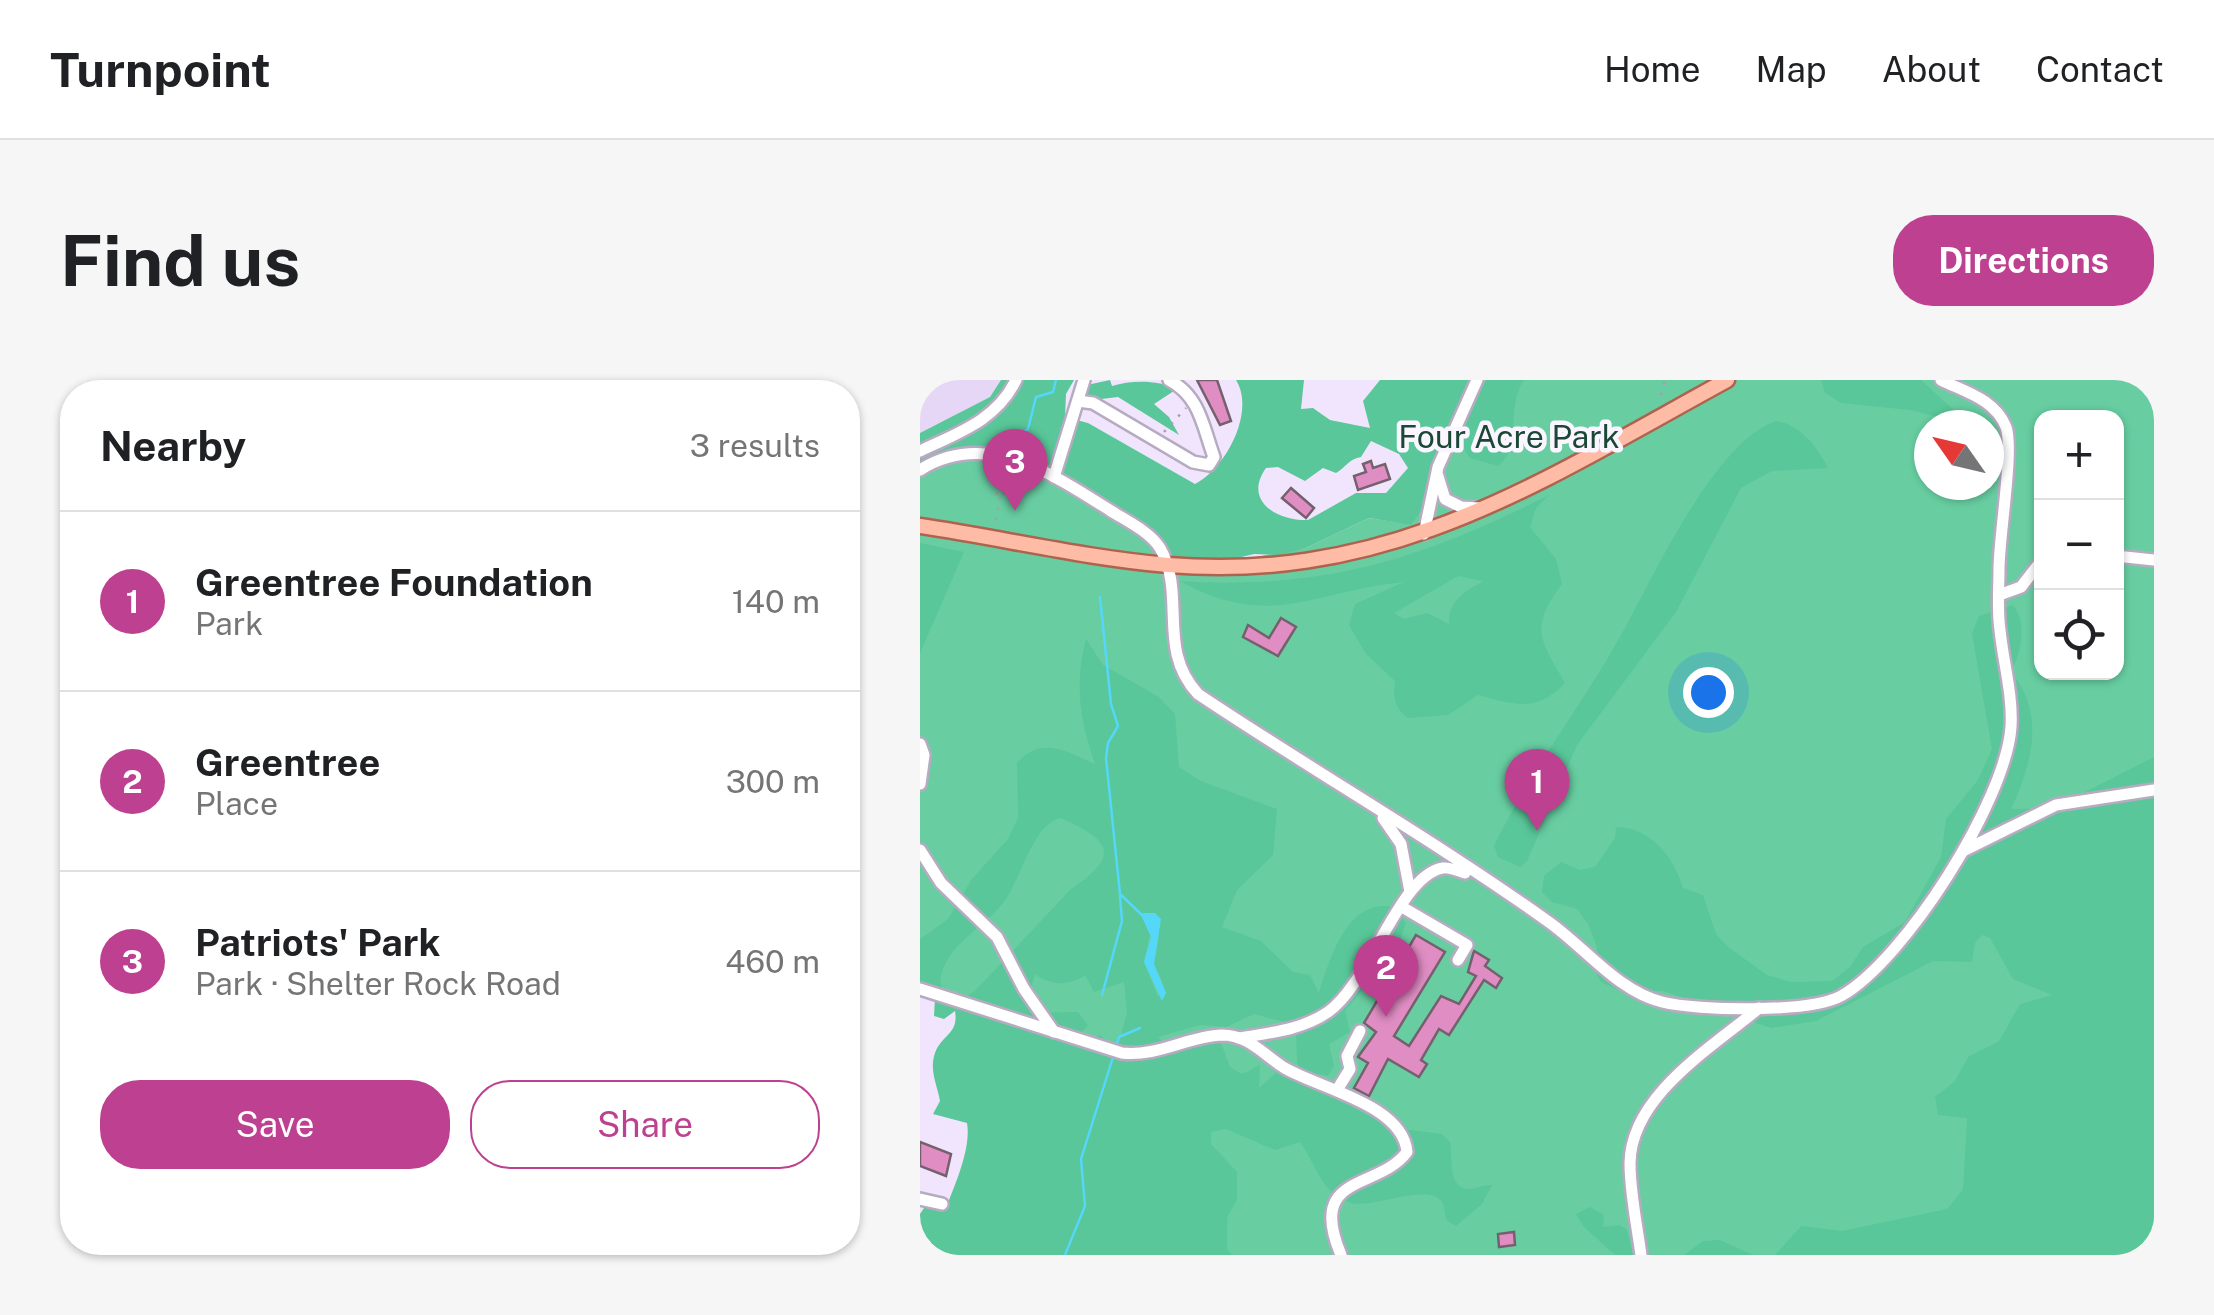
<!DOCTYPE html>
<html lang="en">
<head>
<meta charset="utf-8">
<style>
	:root { --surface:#fff; --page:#f6f6f6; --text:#202124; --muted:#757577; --line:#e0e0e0; --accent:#bd4190 }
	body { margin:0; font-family:"Public Sans",sans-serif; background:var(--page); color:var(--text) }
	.controls { position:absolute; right:30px; top:30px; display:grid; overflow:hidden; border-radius:20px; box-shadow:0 2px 8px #0004 }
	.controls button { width:90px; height:90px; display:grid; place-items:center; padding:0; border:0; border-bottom:2px solid var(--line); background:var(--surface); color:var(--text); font:50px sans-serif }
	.compass { position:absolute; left:994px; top:30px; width:90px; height:90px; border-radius:50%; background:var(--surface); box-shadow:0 2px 8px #0004; rotate:304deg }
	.you { position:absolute; left:788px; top:312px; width:35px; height:35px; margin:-25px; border:8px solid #fff; border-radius:50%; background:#1a73e8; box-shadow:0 0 0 15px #1a73e833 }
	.badge { display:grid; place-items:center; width:65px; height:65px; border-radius:50%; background:var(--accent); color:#fff; font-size:32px; font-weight:700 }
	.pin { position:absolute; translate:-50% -82px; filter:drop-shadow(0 2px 5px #0008) }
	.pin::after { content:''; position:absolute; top:52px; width:35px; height:30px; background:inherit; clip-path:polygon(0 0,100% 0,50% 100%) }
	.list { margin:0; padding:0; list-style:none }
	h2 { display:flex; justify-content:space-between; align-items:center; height:130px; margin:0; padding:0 40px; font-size:42px }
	h2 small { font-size:32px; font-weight:400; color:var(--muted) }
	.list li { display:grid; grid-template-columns:65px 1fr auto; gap:30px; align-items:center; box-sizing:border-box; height:180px; padding:0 40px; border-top:2px solid var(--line) }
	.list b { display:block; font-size:38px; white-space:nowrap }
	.list p { margin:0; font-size:32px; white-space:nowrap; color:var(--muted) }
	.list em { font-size:32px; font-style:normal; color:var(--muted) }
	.actions { display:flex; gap:20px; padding:30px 40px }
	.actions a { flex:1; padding:22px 0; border:2px solid var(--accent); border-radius:40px; text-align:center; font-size:35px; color:var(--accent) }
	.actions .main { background:var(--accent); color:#fff }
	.icon { flex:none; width:55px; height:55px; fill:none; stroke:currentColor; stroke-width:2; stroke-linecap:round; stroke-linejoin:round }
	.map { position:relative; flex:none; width:1234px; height:875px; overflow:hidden; border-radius:40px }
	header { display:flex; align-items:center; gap:60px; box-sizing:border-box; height:140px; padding:0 50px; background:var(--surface); border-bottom:2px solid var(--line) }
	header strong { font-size:48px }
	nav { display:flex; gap:55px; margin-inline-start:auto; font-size:35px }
	.intro { display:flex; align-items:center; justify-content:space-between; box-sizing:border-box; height:240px; padding:0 60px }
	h1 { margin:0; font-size:70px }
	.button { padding:25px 45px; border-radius:40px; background:var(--accent); color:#fff; font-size:35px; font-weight:700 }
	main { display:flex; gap:60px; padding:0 60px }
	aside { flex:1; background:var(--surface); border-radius:40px; box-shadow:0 2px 8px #0004 }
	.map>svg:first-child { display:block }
	.built { fill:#e5d7f5 }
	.green { fill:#68cea2; fill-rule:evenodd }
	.forest { fill:#59c799; fill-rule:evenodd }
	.water { fill:#55d7f9 }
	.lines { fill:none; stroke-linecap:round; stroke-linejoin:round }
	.stream { stroke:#55d7f9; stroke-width:2.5 }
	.building { fill:#e08dc3; stroke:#75606d; stroke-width:2.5 }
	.minor-casing { stroke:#b6abc1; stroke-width:16 }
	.major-casing { stroke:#ae634f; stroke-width:19 }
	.path { stroke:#a79eb0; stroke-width:2.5; stroke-dasharray:2.5 8; stroke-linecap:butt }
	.minor { stroke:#fff; stroke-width:11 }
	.major { stroke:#febba6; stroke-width:14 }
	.labels { text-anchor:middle; stroke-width:9; stroke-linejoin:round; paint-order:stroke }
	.park-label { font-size:32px; fill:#1a4835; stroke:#faf5ff }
</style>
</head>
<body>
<header>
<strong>Turnpoint</strong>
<nav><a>Home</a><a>Map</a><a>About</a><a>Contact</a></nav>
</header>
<div class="intro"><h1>Find us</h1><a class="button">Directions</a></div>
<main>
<aside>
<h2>Nearby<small>3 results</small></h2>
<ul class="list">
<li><span class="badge">1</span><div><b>Greentree Foundation</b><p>Park</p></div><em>140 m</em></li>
<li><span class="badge">2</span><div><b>Greentree</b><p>Place</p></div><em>300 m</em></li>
<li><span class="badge">3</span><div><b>Patriots' Park</b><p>Park · Shelter Rock Road</p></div><em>460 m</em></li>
</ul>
<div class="actions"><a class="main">Save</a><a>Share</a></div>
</aside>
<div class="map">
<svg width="1234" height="875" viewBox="0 0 1234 875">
	<rect width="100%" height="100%" fill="#f0e5fc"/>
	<path class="built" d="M0,0H81L70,17L0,53Z"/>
	<path class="green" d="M557,0H1234V875H0L31,840L57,743L20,732L39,622L0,610V90L18,79L92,78L280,187L386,168L449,138L482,143L503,128ZM1122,38H1196V292H1122ZM1009,45H1069V105H1009Z"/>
	<g class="forest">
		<path d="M81,0H154L146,14L145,37L168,43L275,104C305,89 336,32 316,0H384L381,29L393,28L410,40L450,48L443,21L460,0H557L503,128L491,145L449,138L386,168L359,175L334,174L280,187L246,185L240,167L129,95L55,72L0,89V74L53,39L0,65V53L70,17ZM451,61L479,74L488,88L466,113H436L388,140C356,141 323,120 346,88L358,87L385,101L403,88L416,93C426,87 429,79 441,77Z"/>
		<path d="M190,0L192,6C212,0 238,0 257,9L234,24L249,37L259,55L198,17L173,20L165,16L167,5Z"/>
		<path d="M567,0H604C584,30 604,66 578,86L550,78C530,53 546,18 567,0Z"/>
		<path d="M901,0H1001L1050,45L990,30L921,23L905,13Z"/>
		<path d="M856,41C881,45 897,67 908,88L852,91L821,108L756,232L657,365L607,481L600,487L578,477L574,466C610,391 661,327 701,255C733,198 794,62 856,41Z"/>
		<path d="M629,115L616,128L610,147L636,179L642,204C609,248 620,259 645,303C616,333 596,325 558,315L528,335L488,338C474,327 473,318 475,301L446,274L429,245L435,224L484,202C392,211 351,251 260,201C405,210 502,179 629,115ZM538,196L563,201C544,212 528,221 529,244L507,233L484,239L474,233Z"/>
		<path d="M0,163L44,172L0,273Z"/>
		<path d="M1093,225C1108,244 1101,271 1091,292C1126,333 1112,384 1091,429L1134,428L1234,377V875H855L881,846L922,851L1027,829L1043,810L1047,738L1018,735L1015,717L1035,701L1048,677L1079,661L1100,624L1132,615L1093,599L1070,558L1062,555L1055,563L1052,582L1013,581L896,641L851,648L743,611H701L681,602L676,593L677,567L668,544L657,529L632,522L622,512L624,496L641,482L660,490L675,487L695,458L696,447C732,448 753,476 763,508L783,515L796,554L808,567L847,595L871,602L912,601L930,587L943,567L985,542L1021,477L1026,439L1058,400L1072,369L1052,254L1059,236Z"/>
		<path d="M166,259L183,285L239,317L255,334L259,387L281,401L357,429L353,475L317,510L302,547L341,561L373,592L390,595L399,613C410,579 427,518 473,527L486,543L477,568L425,631L430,652L409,664L414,686L408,696L382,691L377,683L376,652L364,642L334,634L306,647L280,645L238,657L245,664L301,663L310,687L322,694L340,685L339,708L360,689L473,748L522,754L530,762C533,775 527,805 546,809C553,810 563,804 572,805L562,824L536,846L527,841C525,836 525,831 524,826C514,797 451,832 428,822C400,811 396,784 380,762L355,770L306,749L291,752V764L317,792V819L307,838V869L312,875H0V834L6,825L29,820C38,798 51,765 47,743L13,734L20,721C17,704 9,690 15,673C22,654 39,654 35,631L24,639L14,636L15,618L0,615V559L28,539L52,499L88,459L98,438L97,383C121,355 148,372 175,384C160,341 154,304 166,259ZM141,438C189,460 203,474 151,509L55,611L39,621L24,617C21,606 18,598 24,587C38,556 67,546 86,519C101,497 114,443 141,438ZM231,550L239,555L234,584L244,606L238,617L224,582ZM115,594C130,606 150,606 165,595L174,612L204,602L207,632L198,667L194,668L180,655L154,665L142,658L161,653L168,645L158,632L111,633L107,622Z"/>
		<path d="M670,827L684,835L683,847L700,845L707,850L713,875H695L664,847L656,834Z"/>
		<path d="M800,860L833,875H764L783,861Z"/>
	</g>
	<path class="water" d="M220,533H235L241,539L234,584L246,613L242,621L224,582L231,557Z"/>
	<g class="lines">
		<g class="stream">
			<path d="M90,69L92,61L108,49L116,17L133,12L136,0"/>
			<path d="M180,217L191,324L198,346L188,363L186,378L200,514L222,535"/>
			<path d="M182,615L202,541L200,516"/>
			<path d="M196,666L199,657L220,648"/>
			<path d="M145,875L165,826L161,779L194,674"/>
		</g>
	</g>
	<g class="building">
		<path d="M277,0H297L311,41L300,45Z"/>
		<path d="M451,81L453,88L465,84L470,99L438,110L434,96L446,92L443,84Z"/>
		<path d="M371,108L394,128L386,138L362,118Z"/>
		<path d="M361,238L376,247L358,276L323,257L328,245L349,258Z"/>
		<path d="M496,555L525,572L474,656L489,666L521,616L539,624L556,596L548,592L554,571L569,580L565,586L582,598L576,608L564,600L529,655L519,649L501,680L507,684L499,697L468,679L449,716L434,708L448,683L438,677L456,652L444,643Z"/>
		<path d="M0,762L31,774L26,796L0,786Z"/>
		<path d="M594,852L595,865L579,867L578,854Z"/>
	</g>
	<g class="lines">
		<defs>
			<g id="minor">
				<path d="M158,21L173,23L273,82L289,85L294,77C283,47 280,16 249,0"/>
				<path d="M0,71C38,53 77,40 96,0"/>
				<path d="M0,90C66,48 134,95 191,131C207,141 230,152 240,168C267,215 236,269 278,314C393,391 514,460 626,540C664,566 697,611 742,622C778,631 890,633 921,616C985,580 1086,420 1091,347C1093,315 1083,281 1080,250C1077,230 1079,209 1079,189C1079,157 1094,70 1086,47C1075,19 1045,12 1021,0"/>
				<path d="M518,96L525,119L541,127L560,128"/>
				<path d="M134,97L164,0"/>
				<path d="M504,154L518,87L557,0"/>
				<path d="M1196,176L1234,180"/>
				<path d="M1079,215L1101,207L1122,180"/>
				<path d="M0,364L4,375L0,404"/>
				<path d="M463,438L481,464L490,512"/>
				<path d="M0,470L21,503L77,557L104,609L134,652"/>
				<path d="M1045,470L1136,425L1234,410"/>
				<path d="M482,527L547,565L538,580"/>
				<path d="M0,609L202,673C238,677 268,656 302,655C328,655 343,674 363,687C397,708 483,724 487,772C458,811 386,792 421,875"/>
				<path d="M319,658C349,653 382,650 408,632C450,603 479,495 523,488C530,487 538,491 545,493"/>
				<path d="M417,710L430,689L427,676L440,651"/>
				<path d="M0,819L22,824"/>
				<path d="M721,875C717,845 710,813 710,783C711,715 793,667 839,628"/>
			</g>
			<path id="major" d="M0,146C82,158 165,178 248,185C471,203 620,102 807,0"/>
		</defs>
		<use href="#minor" class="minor-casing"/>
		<use href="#major" class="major-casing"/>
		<g class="path">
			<path d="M741,15L745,0"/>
			<path d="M244,52L266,28"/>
			<path d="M78,108L85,110L83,117L77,115Z"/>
			<path d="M81,108L86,88"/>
			<path d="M76,140L80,117"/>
		</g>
		<use href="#minor" class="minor"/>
		<use href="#major" class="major"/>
	</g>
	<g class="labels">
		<g class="park-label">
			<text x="589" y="68">Four Acre Park</text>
		</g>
	</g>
</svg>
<div class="controls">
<button>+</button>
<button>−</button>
<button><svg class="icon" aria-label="locate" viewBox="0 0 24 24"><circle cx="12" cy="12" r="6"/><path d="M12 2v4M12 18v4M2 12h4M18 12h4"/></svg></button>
</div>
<svg class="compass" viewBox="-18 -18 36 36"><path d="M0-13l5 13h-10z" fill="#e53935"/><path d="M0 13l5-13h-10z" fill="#757577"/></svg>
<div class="you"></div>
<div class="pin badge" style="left:617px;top:451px">1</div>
<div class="pin badge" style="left:466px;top:637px">2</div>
<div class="pin badge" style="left:95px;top:131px">3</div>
</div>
</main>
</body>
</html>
